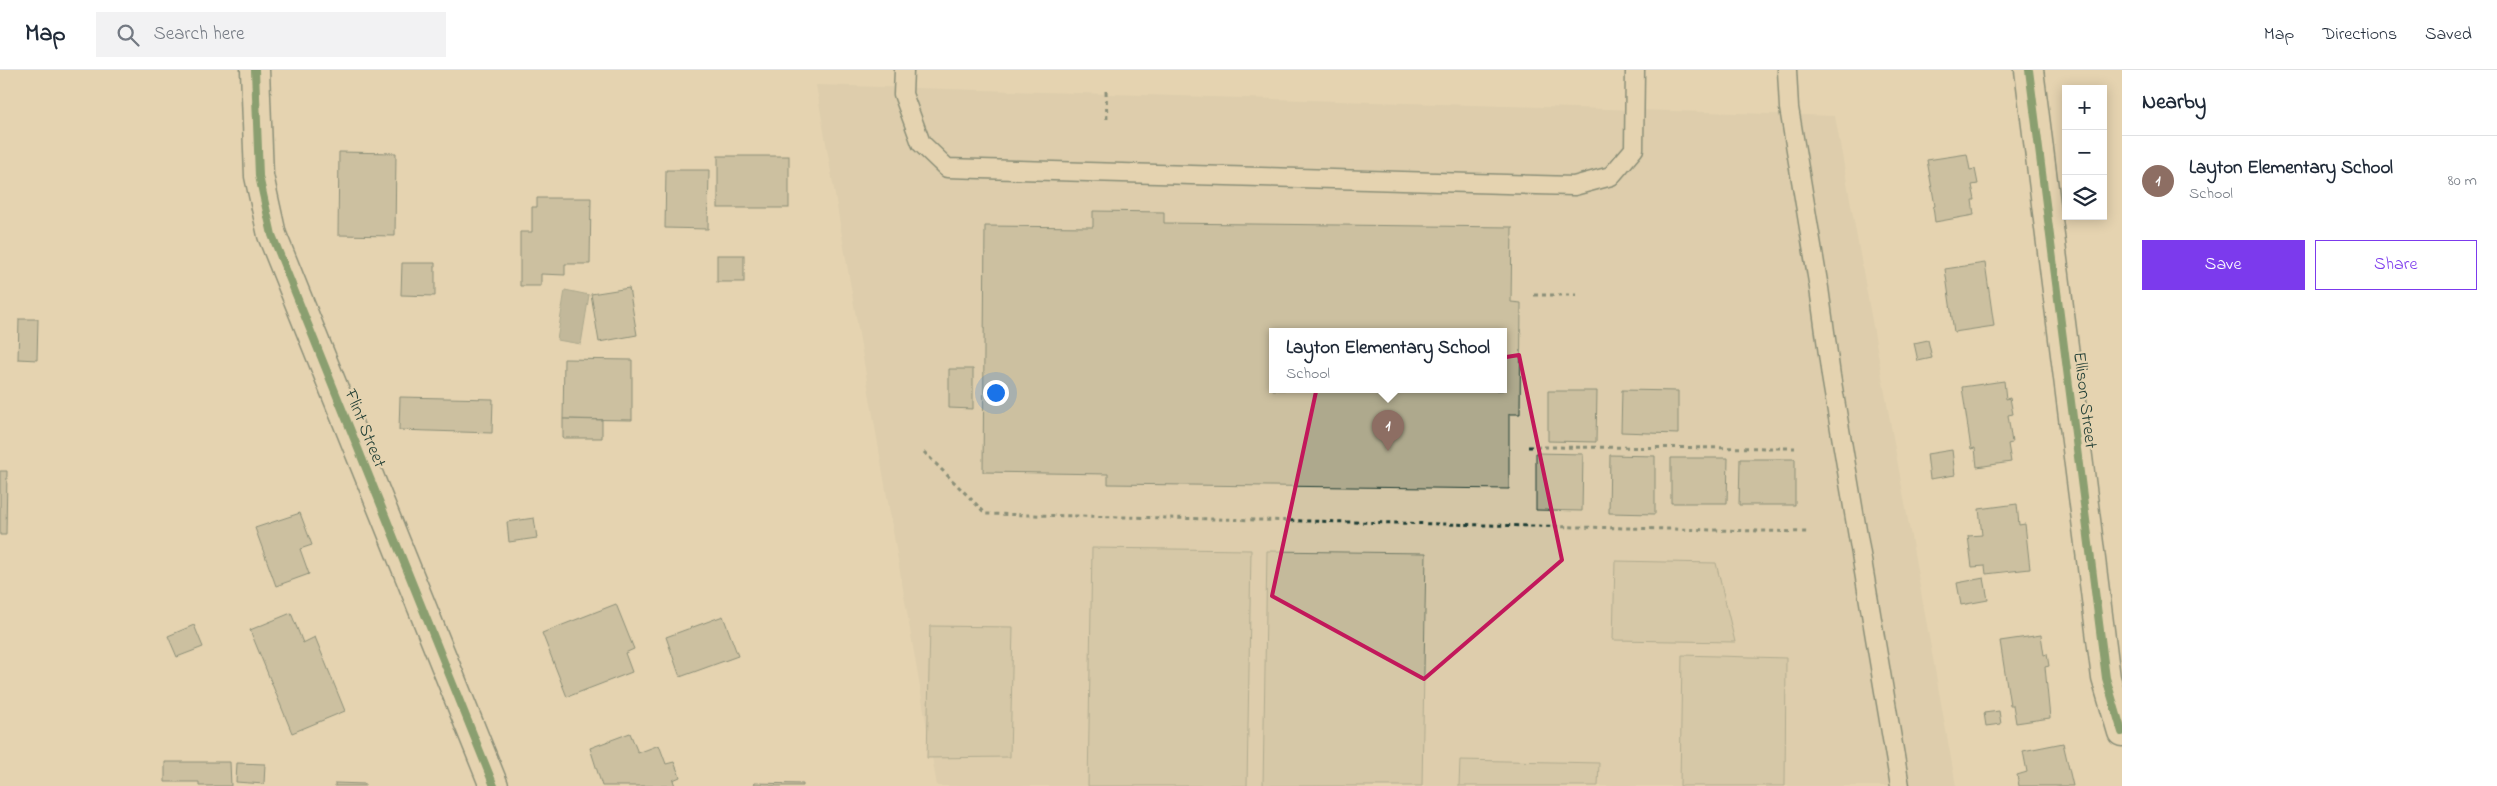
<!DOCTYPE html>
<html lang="en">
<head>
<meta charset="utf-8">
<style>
	:root { --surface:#fff; --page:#f2f2f3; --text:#1f2937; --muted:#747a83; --line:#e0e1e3; --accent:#7c3aed }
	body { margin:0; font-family:"Indie Flower",sans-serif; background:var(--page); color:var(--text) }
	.controls { position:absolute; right:15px; top:15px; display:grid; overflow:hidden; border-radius:0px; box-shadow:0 2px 12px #0003 }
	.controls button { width:45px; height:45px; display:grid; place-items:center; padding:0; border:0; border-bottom:1px solid var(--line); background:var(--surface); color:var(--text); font:25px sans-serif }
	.you { position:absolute; left:995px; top:322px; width:18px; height:18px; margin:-12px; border:4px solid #fff; border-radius:50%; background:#1a73e8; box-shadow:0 0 0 8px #1a73e833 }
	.badge { display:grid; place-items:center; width:32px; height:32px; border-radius:50%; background:var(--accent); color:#fff; font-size:16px; font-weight:700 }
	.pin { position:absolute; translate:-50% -41px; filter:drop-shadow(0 1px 2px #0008) }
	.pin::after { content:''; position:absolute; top:26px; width:18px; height:15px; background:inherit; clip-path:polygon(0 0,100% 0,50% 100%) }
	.popup { position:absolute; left:1269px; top:258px; width:238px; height:65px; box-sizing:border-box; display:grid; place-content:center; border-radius:0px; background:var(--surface); filter:drop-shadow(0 1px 4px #0005); font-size:16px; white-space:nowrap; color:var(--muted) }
	.popup b { font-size:19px; color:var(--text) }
	.popup::after { content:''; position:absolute; left:50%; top:100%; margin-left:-10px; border:10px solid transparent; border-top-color:var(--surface) }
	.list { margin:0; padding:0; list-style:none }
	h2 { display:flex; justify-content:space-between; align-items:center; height:65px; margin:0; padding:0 20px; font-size:21px }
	h2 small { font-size:16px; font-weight:400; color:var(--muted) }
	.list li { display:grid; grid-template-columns:32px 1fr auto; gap:15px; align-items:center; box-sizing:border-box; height:90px; padding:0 20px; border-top:1px solid var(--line) }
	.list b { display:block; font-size:19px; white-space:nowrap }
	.list p { margin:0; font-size:16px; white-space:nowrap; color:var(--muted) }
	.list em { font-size:16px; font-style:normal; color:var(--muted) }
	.actions { display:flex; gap:10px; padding:15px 20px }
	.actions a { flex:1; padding:11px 0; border:1px solid var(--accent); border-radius:0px; text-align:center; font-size:18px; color:var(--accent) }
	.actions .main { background:var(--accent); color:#fff }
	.icon { flex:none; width:28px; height:28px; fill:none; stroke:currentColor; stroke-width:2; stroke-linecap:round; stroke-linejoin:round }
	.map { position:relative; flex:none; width:2122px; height:716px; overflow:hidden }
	header { display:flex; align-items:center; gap:30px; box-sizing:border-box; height:70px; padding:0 25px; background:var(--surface); border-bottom:1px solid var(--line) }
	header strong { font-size:24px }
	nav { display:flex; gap:28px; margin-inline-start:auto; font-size:18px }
	.search { width:350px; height:45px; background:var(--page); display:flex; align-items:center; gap:12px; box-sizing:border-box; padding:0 18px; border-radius:0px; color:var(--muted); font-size:19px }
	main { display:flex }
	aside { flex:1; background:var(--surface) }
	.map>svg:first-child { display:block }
	.built { fill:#d4c6a6; fill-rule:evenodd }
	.green { fill:#c4ba9b; stroke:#727c68 }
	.water { fill:#97987f; stroke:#677461 }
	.building { fill:#aea98d; stroke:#1f3d34; fill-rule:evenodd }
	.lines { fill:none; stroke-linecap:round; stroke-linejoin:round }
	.service-casing { stroke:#1f3d34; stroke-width:21 }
	.minor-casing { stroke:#1f3d34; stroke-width:31 }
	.tertiary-casing { stroke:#1f3d34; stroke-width:31 }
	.path { stroke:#1f3d34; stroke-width:3; stroke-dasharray:4 4; stroke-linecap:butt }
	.service { stroke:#e5d3b0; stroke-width:18 }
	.minor { stroke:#e5d3b0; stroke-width:28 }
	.tertiary { stroke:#e5d3b0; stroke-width:28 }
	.cycleway-casing { stroke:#e5d3b0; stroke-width:11 }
	.cycleway { stroke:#1b5e20; stroke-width:8 }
	.marked { fill:none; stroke:#c2185b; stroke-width:4; stroke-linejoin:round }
	.labels { text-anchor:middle; stroke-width:4.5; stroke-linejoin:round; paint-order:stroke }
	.street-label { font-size:18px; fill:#1f3d34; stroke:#e5d3b0 }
</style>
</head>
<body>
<header>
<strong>Map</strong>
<div class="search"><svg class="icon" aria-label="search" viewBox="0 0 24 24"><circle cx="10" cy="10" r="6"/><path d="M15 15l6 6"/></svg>Search here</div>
<nav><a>Map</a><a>Directions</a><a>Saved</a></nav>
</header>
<main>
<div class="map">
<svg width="2122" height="716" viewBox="0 0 2122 716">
	<rect width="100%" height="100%" fill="#e5d3b0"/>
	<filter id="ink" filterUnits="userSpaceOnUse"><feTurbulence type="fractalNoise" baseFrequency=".02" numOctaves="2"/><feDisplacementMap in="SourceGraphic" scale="10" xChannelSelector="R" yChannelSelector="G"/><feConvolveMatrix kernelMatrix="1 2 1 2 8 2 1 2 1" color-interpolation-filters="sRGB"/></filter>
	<g filter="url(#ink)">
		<path class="built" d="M816,15L1835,46L1956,716H937ZM1273,262H1503V320H1273Z"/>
		<g class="green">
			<path d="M1092,478L1251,480L1247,716H1088Z"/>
			<path d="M1267,481L1426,483L1422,716H1263Z"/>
			<path d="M1615,491L1716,493L1735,572L1613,570Z"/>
			<path d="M930,556L1013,557L1010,687L927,688Z"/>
			<path d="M1682,585L1786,588L1785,716H1680Z"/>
			<path d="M1460,690L1599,693L1598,716H1459Z"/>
		</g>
		<path class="water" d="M565,220L589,225L581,274L557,270Z"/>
		<g class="building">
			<path d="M339,82L396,83L395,166L338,165Z"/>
			<path d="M1967,84L1970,100L1975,99L1978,114L1972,115L1975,130H1972L1974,145L1935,152L1933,137L1935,136L1927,90Z"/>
			<rect x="718" y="86" width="71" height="52"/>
			<path d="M666,100H709L708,159L665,158Z"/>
			<path d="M537,128H591L590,194H565V205L541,204V216H520V162H532V137H537Z"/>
			<path d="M1093,141L1164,142V153L1512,157L1511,232L1521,233L1520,344H1509V419L1108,414V404L983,402L985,156L1093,157ZM1273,262H1503V320H1273Z"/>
			<rect x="717" y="185" width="27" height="27"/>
			<path d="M402,193H435V226L401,225Z"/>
			<path d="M1985,193L1994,256L1954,262L1945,199Z"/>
			<path d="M629,218L637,265L599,272L591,224Z"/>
			<path d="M19,249H38L37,290L18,289Z"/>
			<path d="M1928,270L1932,288L1918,291L1914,273Z"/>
			<path d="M564,289L632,290V350L563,349Z"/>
			<path d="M949,299H973V339L949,338Z"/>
			<path d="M2004,311L2006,329L2010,328L2013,344L2008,345L2012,373L2008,374L2011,392L1977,397L1975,378L1971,379L1962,317Z"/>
			<path d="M1622,320L1678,321V364L1621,362Z"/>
			<path d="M1548,321H1597L1596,372L1548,371Z"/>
			<path d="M400,327L493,329L492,363L399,360Z"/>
			<path d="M563,349L602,350V368H563Z"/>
			<path d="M1952,380L1955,405L1930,409L1927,384Z"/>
			<path d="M1536,383L1583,384L1582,441L1536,440Z"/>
			<path d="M1610,385L1655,386V444L1609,443Z"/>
			<path d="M1671,388H1728L1727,433H1671Z"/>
			<path d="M1740,389H1795V435H1739Z"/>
			<path d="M0,401H7L6,465H0Z"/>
			<path d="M2017,434L2019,455L2025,454L2030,499L1986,504L1985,496L1972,497L1968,466L1982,465L1979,439Z"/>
			<path d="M300,443L312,475L300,479L309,504L276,516L255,458Z"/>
			<path d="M534,448L537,468L509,472L507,452Z"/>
			<path d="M1984,508L1988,530L1961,535L1957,513Z"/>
			<path d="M616,534L634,579L625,583L632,602L567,627L542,563Z"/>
			<path d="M291,543L303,573L315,567L345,641L292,663L250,560Z"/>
			<path d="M723,546L738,586L680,607L666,567Z"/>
			<path d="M194,555L203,577L177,587L168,566Z"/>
			<path d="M2041,565L2044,585L2047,584L2049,596L2045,597L2050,648L2016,653L2013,635H2010L2000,571Z"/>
			<path d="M1999,641L2001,654L1986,656L1984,643Z"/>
			<path d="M630,663L638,683L659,675L666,694L674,692L680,707L673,710L675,716H602L590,678Z"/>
			<path d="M2063,673L2073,716H2019L2017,705L2027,702L2023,681Z"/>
			<path d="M165,692H230L231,716H199V712H165Z"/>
			<path d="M237,693L265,694L264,714L236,712Z"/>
			<path d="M335,713L365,714V716H335Z"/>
			<path d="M754,713L803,714V716H754Z"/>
		</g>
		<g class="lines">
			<defs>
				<g id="service">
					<path d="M904,0L903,24L921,73L947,98L1574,116L1611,106L1634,79L1635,0"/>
					<path d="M1787,0L1789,38L1819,218L1831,306L1900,716"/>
				</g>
				<path id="minor" d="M2029,0L2106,608L2122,662"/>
				<path id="tertiary" d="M255,0L259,106L272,165L494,716"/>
			</defs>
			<use href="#service" class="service-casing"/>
			<use href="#minor" class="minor-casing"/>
			<use href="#tertiary" class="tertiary-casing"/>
			<g class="path">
				<path d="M1106,21L1107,51"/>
				<path d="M1534,225H1577"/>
				<path d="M1528,377L1795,378"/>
				<path d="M924,382L986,444L1807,462"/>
			</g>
			<use href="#service" class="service"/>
			<use href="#minor" class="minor"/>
			<use href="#tertiary" class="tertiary"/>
			<defs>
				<g id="cycleway">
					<path d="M255,0L259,106L272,165L494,716"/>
					<path d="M2029,0L2106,608L2122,662"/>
				</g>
			</defs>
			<use href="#cycleway" class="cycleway-casing"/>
			<use href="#cycleway" class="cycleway"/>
		</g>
	</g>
	<path d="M0 0H2122V716H0ZM1519,285L1562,490L1424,609L1272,526L1317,317Z" fill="#e5d3b0" fill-opacity=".55" fill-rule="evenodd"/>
	<path class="marked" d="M1519,285L1562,490L1424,609L1272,526L1317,317Z"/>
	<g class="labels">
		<g class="street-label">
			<text transform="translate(2086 330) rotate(83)" y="6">Ellison Street</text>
			<text transform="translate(366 358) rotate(68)" y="6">Flint Street</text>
		</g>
	</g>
</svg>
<div class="controls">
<button>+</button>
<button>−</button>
<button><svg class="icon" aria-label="layers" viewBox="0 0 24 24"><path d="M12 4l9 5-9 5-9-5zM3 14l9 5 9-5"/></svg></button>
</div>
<div class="you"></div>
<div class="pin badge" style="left:1388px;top:381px;background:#8d6e63">1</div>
<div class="popup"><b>Layton Elementary School</b>School</div>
</div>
<aside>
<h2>Nearby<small></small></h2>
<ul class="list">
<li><span class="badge" style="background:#8d6e63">1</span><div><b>Layton Elementary School</b><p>School</p></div><em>80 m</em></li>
</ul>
<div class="actions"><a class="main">Save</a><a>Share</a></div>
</aside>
</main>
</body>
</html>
